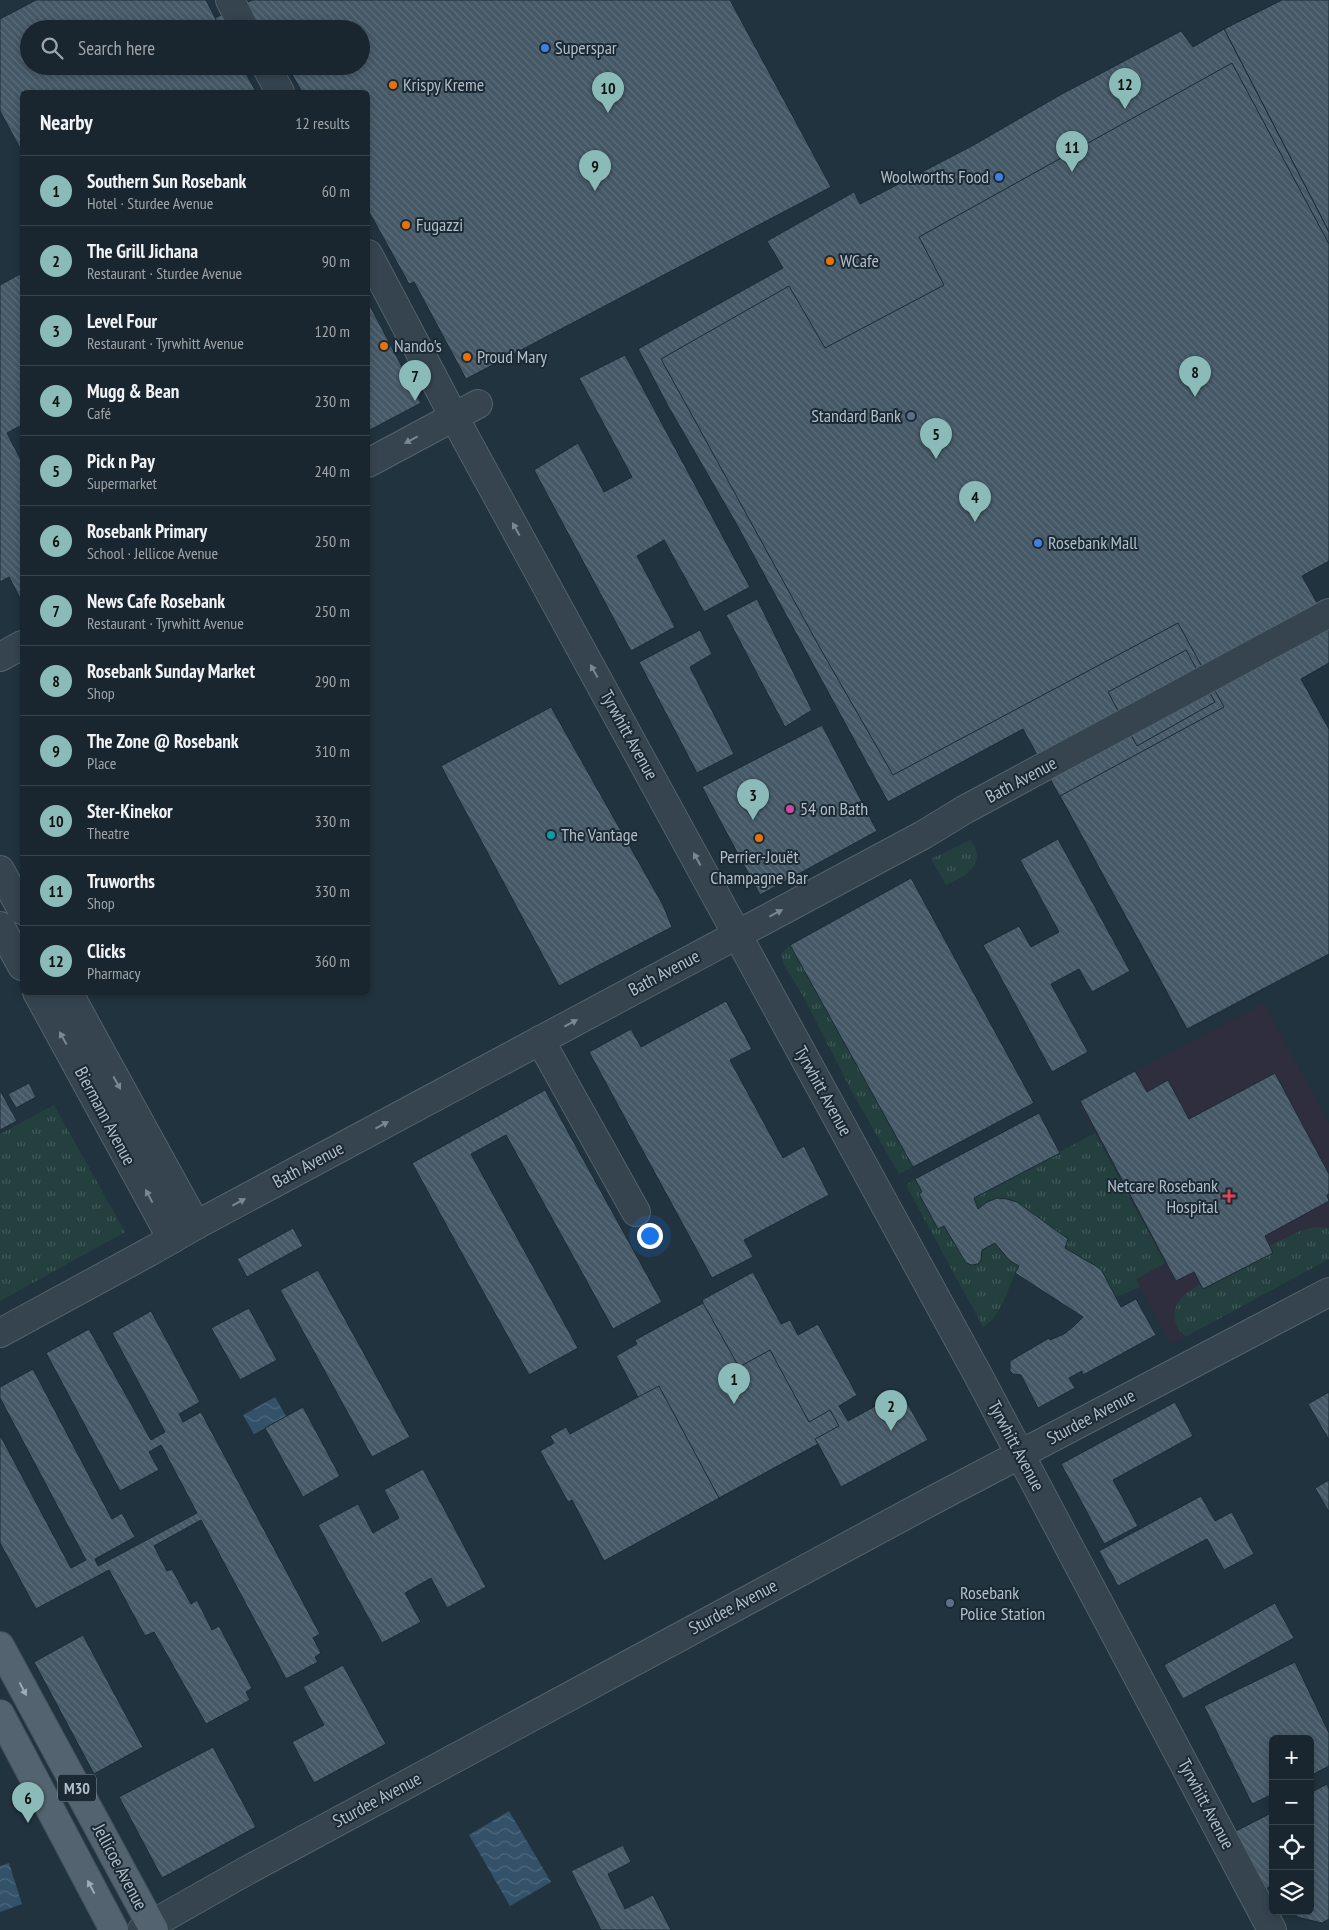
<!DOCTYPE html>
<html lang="en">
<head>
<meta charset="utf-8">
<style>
	:root { --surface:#19262f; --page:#26323b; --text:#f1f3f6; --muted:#9fa5aa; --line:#37434b; --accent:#8bbbb9 }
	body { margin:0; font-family:"PT Sans Narrow",sans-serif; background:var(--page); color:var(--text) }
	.controls { position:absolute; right:15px; bottom:15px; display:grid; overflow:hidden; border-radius:8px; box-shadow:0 2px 8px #0003 }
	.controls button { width:45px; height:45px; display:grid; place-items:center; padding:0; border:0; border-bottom:1px solid var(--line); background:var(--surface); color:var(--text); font:25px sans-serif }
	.you { position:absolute; left:649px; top:1235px; width:18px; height:18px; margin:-12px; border:4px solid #fff; border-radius:50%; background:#1a73e8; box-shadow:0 0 0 8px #1a73e833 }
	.badge { display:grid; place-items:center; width:32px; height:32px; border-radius:50%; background:var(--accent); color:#111; font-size:16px; font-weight:700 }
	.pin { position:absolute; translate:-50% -41px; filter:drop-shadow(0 1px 2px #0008) }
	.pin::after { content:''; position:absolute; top:26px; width:18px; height:15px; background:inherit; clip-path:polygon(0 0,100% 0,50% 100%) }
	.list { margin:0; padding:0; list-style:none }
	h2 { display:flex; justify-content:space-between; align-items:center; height:65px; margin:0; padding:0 20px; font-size:21px }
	h2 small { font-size:16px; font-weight:400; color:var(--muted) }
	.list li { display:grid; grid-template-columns:32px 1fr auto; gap:15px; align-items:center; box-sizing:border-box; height:70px; padding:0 20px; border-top:1px solid var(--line) }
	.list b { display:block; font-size:19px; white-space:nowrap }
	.list p { margin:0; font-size:16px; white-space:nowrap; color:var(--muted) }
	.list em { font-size:16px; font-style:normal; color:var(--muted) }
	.icon { flex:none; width:28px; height:28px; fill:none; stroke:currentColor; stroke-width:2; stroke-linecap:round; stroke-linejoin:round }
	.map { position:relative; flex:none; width:1329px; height:1930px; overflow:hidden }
	.search { position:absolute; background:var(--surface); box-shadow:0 2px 8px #0003; left:20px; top:20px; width:350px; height:55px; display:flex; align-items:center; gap:12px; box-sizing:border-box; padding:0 18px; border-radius:28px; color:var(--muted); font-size:19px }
	.panel { position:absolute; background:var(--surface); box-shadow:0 2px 8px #0003; left:20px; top:90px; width:350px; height:905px; border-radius:8px }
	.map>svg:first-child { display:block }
	.medical { fill:#2e2e3f }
	.grass { fill:url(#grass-tufts) }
	.water { fill:url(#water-waves) }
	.building { fill:url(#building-back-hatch); stroke:#1c2b36 }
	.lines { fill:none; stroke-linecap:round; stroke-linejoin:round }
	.minor-casing { stroke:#53626d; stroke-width:30 }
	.major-casing { stroke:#41505b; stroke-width:30 }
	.minor { stroke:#35444f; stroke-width:28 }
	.major { stroke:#53636f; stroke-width:28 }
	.oneway { fill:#798893 }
	.oneway2 { fill:#9eadb8 }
	.shop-dot { fill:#3f7fe0; stroke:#1b2934; stroke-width:2 }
	.food-dot { fill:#e8710a; stroke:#1b2934; stroke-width:2 }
	.service-dot { fill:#5c6f8a; stroke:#1b2934; stroke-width:2 }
	.hotel-dot { fill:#d1479c; stroke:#1b2934; stroke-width:2 }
	.culture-dot { fill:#0f9aa8; stroke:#1b2934; stroke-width:2 }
	.health-dot { fill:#e0444e; stroke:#1b2934; stroke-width:2 }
	.labels { text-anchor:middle; stroke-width:4; stroke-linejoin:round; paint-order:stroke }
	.shield { fill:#1b2934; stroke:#84929d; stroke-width:1 }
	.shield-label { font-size:16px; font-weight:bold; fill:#b1bfca }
	.poi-label { font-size:18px; fill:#b1bfca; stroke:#1b2934; text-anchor:start }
	.street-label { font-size:18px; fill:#b1bfca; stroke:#1b2934 }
</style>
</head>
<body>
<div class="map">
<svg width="1329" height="1930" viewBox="0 0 1329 1930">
	<defs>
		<pattern id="grass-tufts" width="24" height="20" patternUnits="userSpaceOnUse" patternTransform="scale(1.25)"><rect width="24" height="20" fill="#23403f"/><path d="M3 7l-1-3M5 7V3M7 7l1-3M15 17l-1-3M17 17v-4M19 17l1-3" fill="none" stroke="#415a59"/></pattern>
		<pattern id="water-waves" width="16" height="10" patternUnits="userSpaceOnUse" patternTransform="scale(1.25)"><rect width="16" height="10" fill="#335168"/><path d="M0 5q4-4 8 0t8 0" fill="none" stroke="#4e687c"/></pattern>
		<pattern id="building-back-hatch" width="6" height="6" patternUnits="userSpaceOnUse" patternTransform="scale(1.25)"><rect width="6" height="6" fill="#455866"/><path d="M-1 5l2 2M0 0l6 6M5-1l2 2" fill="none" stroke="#5d6e7b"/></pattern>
	</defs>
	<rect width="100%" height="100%" fill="#21333f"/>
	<path class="medical" d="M1264,1003L1329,1123V1259L1171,1345L1135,1279L1165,1262L1078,1101Z"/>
	<g class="grass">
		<path d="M970,840C989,863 965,877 946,885L931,859Z"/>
		<path d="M790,945L913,1167L899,1174L851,1090L802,994L784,965L781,954Z"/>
		<path d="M54,1105L125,1232L0,1301V1134Z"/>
		<path d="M1095,1133L1165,1263L1136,1279L1140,1287L1116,1297L1065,1248L1068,1239L1017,1202C999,1195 994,1200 978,1209L974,1198Z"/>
		<path d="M915,1179L922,1192L919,1195L938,1229L944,1226L966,1263C973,1265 976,1265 982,1260V1250L995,1243L1009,1260L1019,1266C1007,1286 1004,1314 983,1327L906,1185Z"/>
		<path d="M1315,1227L1329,1228V1259L1185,1337C1183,1333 1177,1329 1176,1324C1169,1304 1186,1293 1200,1284L1204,1289L1272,1253L1269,1246L1300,1231Z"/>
	</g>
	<g class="water">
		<path d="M275,1397L286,1416L254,1434L243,1415Z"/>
		<path d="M509,1811L551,1882L510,1906L469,1835Z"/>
		<path d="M9,1863L22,1904L0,1912V1866Z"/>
	</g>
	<g class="building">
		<path d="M36,0H206L221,29H29V66H242L256,92H22V152L0,111V19Z"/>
		<path d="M252,0H730L831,187L466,379L414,282L409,284L368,210V92H302L287,66H361V29H221L215,18Z"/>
		<path d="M1282,0H1329V232L1224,29Z"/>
		<path d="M1224,29L1329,232V560L1302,576L1329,624V663L1301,679L1329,729V955L1187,1030L1023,729L888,802L737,525L668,406L638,349L783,268L767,241L854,192L860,204L972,146L1060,95L1181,31L1193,47Z"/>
		<path d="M1232,63L1329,244V561L1302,576L1329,624V663L1301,679L1329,729V954L1187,1029L1060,796L1224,707L1178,623L893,775L820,648L661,359L789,286L825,348L944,285L919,237Z"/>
		<path d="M22,273V425L7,433L22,462V602L9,577L0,582V285Z"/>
		<path d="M368,302L421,403L368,431Z"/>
		<path d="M625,355L750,587L704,612L664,540L637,556L675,627L631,651L534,470L578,443L604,492L632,477L579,378Z"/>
		<path d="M757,599L812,710L785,727L726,615Z"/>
		<path d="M700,630L712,654L690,667L734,754L697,773L639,662Z"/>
		<path d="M1186,650L1215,702L1137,746L1108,692Z"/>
		<path d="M551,707L663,905L672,927L559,986L441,766Z"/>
		<path d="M822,725L877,831L760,895L702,787Z"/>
		<path d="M1058,839L1130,971L1092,992L1079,969L1051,984L1088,1052L1052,1072L983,945L1019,926L1031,947L1059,932L1020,860Z"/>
		<path d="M911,878L1034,1103L913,1167L790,945Z"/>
		<path d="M726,1001L752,1049L730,1060L783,1158L804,1146L829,1195L744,1240L753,1257L712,1278L589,1052L631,1029L641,1047Z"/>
		<path d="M1135,1071L1147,1092L1168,1080L1189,1119L1275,1073L1329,1174V1194L1327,1195L1329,1201L1265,1236L1273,1253L1203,1289L1194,1272L1176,1281L1080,1101Z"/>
		<path d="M29,1083L36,1097L16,1108L8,1094Z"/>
		<path d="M0,1090L17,1121L0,1130Z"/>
		<path d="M545,1090L662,1302L613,1329L506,1135L471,1154L578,1348L529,1375L412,1163Z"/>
		<path d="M1039,1113L1060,1153L974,1198L978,1209L987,1202L997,1198L1007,1199L1017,1202L1068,1239L1065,1248L1101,1269L1121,1307L1136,1299L1156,1335L1083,1375L1082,1371L1069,1378L1075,1388L1038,1408L1021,1375L1013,1374L1010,1371V1361L1049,1338L1050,1340L1064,1334L1074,1326L1083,1317L1015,1273L1019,1266L1009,1260L995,1243L982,1250L981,1260L978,1264L972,1265L966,1263L944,1226L938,1229L919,1194L922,1192L915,1179Z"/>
		<path d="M293,1228L303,1246L247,1277L237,1259Z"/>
		<path d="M318,1270L410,1437L372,1457L280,1290Z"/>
		<path d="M753,1272L781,1324L790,1320L798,1335L818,1324L857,1395L839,1406L848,1421L901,1392L928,1440L841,1487L818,1444L604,1561L572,1500L568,1502L540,1451L554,1443L550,1436L566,1427L570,1434L638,1397L616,1356L637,1344L635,1340L703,1303L702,1300Z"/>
		<path d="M703,1303L739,1367L770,1350L809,1422L830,1410L839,1426L815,1439L818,1444L719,1498L659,1386L638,1397L616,1356L637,1344L635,1340Z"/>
		<path d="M249,1308L277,1360L240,1380L211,1328Z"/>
		<path d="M151,1311L200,1402L179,1414L183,1422L201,1412L320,1634L313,1638L321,1653L315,1657L318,1662L286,1679L201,1520L154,1546L167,1571L172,1569L191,1604L197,1600L212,1630L219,1626L252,1688L246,1692L250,1700L206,1724L154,1632L145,1636L109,1570L36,1609L0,1543V1435L71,1568L86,1560L0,1398V1387L33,1369L112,1519L122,1513L135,1537L95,1559L98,1566L197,1513L161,1445L149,1452L159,1470L120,1491L46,1353L89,1329L151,1440L165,1432L112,1333Z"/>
		<path d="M1329,1392V1440L1308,1404Z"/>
		<path d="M1175,1402L1193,1436L1113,1480L1138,1526L1104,1544L1061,1464Z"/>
		<path d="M303,1407L340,1476L303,1497L265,1428Z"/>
		<path d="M423,1469L486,1587L447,1608L431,1578L405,1593L421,1622L382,1643L318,1525L358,1504L373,1533L399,1518L384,1490Z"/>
		<path d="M1329,1480V1512L1315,1488Z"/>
		<path d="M1201,1496L1215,1521L1232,1512L1254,1554L1224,1570L1207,1539L1118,1586L1099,1551Z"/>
		<path d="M1275,1603L1294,1638L1183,1699L1164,1665Z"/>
		<path d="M83,1635L143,1747L94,1774L34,1662Z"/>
		<path d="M1295,1662L1329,1733V1766L1310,1776V1739H1273V1794L1252,1804L1204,1706Z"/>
		<path d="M343,1665L386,1744L314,1783L292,1742L324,1725L303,1687Z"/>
		<path d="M213,1747L256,1827L162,1878L119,1797Z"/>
		<path d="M1327,1784L1329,1789V1919L1322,1923L1297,1917L1294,1911H1310V1793Z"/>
		<path d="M1273,1812V1885L1264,1890L1234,1832Z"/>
		<path d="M623,1845L631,1862L608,1874L625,1909L653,1895L671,1930H601L571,1871Z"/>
	</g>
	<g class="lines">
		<defs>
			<g id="minor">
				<path d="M230,0L245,29"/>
				<path d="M266,66L280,92"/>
				<path d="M368,254L454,417L978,1375L1272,1930"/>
				<path d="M368,463L478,404"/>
				<path d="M0,657L22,645"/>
				<path d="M0,870L22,910"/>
				<path d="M0,926L22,966"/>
				<path d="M37,992L172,1239"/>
				<path d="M68,992L196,1225"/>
				<path d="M540,1040L636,1212"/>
				<path d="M0,1333L149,1252L196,1225L923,835L964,810L1329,613"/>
				<path d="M142,1930L246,1871L937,1498L1329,1292"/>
			</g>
			<g id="major">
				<path d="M0,1646L154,1930"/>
				<path d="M0,1714L114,1930"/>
			</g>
		</defs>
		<use href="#minor" class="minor-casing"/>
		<use href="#major" class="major-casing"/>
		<use href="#minor" class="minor"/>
		<use href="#major" class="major"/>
	</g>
	<defs><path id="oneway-solid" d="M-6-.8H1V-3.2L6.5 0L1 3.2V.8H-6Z" transform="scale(1.25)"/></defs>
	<g class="oneway">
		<use href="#oneway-solid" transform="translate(411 440) rotate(152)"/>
		<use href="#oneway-solid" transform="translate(516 529) rotate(-119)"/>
		<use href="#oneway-solid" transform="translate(594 671) rotate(-119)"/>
		<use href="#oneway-solid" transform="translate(697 859) rotate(-119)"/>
		<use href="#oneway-solid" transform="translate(776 913) rotate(-28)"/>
		<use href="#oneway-solid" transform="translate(571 1023) rotate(-28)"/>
		<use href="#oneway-solid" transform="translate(63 1038) rotate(-119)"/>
		<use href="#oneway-solid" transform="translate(117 1083) rotate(61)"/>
		<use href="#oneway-solid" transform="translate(382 1125) rotate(-28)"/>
		<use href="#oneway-solid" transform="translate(149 1196) rotate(-118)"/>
		<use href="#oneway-solid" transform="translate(239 1202) rotate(-28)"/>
	</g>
	<g class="oneway2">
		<use href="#oneway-solid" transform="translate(23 1689) rotate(62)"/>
		<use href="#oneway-solid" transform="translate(91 1887) rotate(-118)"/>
	</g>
	<g class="shop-dot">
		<circle cx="545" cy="48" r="5"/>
		<circle cx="999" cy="177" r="5"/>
		<circle cx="1038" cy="543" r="5"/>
	</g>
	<g class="food-dot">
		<circle cx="393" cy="85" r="5"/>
		<circle cx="406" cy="225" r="5"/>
		<circle cx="830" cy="261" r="5"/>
		<circle cx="384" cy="346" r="5"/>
		<circle cx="467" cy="357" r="5"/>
		<circle cx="759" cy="838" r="5"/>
	</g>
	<g class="service-dot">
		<circle cx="911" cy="416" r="5"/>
		<circle cx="950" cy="1603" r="5"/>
	</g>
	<circle class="hotel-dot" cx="790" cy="809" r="5"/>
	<circle class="culture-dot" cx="551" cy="835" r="5"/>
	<path class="health-dot" d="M1226.5 1188.5h5v5h5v5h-5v5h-5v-5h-5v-5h5z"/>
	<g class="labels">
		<rect class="shield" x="58" y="1774.5" width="38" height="27" rx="4"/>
		<g class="shield-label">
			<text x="77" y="1794">M30</text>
		</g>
		<g class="poi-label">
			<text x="555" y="54">Superspar</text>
			<text x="403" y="91">Krispy Kreme</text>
			<text x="989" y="183" text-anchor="end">Woolworths Food</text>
			<text x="416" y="231">Fugazzi</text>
			<text x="840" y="267">WCafe</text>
			<text x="394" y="352">Nando's</text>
			<text x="477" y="363">Proud Mary</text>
			<text x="901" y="422" text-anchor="end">Standard Bank</text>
			<text x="1048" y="549">Rosebank Mall</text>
			<text x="800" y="815">54 on Bath</text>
			<text x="561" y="841">The Vantage</text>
			<text x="759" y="863" text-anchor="middle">Perrier-Jouët<tspan x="759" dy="21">Champagne Bar</tspan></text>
			<text x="1218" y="1192" text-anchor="end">Netcare Rosebank<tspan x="1218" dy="21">Hospital</tspan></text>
			<text x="960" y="1599">Rosebank<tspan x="960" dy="21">Police Station</tspan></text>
		</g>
		<g class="street-label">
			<text transform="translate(629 735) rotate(61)" y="6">Tyrwhitt Avenue</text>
			<text transform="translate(1021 780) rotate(-28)" y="6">Bath Avenue</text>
			<text transform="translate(664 973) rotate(-28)" y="6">Bath Avenue</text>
			<text transform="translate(823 1091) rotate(61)" y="6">Tyrwhitt Avenue</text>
			<text transform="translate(105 1116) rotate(62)" y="6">Biermann Avenue</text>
			<text transform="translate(308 1165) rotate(-28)" y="6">Bath Avenue</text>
			<text transform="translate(1091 1417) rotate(-28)" y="6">Sturdee Avenue</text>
			<text transform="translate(1016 1446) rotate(62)" y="6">Tyrwhitt Avenue</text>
			<text transform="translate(733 1607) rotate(-28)" y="6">Sturdee Avenue</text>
			<text transform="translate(377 1800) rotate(-28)" y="6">Sturdee Avenue</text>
			<text transform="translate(1206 1804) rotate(62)" y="6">Tyrwhitt Avenue</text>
			<text transform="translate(120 1867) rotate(62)" y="6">Jellicoe Avenue</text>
		</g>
	</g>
</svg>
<div class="controls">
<button>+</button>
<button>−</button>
<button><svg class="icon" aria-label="locate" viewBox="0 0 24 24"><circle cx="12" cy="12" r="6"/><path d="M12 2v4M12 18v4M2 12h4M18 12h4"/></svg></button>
<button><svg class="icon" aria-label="layers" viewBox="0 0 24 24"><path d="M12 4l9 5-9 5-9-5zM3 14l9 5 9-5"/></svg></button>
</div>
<div class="you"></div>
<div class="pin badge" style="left:734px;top:1404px">1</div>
<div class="pin badge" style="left:891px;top:1431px">2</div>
<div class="pin badge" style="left:753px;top:820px">3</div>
<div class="pin badge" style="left:975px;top:522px">4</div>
<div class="pin badge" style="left:936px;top:459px">5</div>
<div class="pin badge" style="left:28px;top:1823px">6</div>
<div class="pin badge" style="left:415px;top:401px">7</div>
<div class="pin badge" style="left:1195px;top:397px">8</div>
<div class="pin badge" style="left:595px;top:191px">9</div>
<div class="pin badge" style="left:608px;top:113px">10</div>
<div class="pin badge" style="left:1072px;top:172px">11</div>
<div class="pin badge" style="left:1125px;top:109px">12</div>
<div class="search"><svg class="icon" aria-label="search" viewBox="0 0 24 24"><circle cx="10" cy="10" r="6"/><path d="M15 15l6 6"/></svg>Search here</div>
<section class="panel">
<h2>Nearby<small>12 results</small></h2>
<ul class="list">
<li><span class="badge">1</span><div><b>Southern Sun Rosebank</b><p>Hotel · Sturdee Avenue</p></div><em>60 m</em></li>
<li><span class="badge">2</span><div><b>The Grill Jichana</b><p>Restaurant · Sturdee Avenue</p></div><em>90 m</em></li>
<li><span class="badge">3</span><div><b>Level Four</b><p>Restaurant · Tyrwhitt Avenue</p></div><em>120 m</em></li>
<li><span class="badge">4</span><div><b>Mugg &amp; Bean</b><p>Café</p></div><em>230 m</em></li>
<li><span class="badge">5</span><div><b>Pick n Pay</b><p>Supermarket</p></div><em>240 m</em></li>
<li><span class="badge">6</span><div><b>Rosebank Primary</b><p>School · Jellicoe Avenue</p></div><em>250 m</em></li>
<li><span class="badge">7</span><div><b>News Cafe Rosebank</b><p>Restaurant · Tyrwhitt Avenue</p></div><em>250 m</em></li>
<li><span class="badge">8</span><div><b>Rosebank Sunday Market</b><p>Shop</p></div><em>290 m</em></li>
<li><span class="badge">9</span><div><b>The Zone @ Rosebank</b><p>Place</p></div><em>310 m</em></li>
<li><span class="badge">10</span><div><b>Ster-Kinekor</b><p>Theatre</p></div><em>330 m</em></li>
<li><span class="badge">11</span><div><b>Truworths</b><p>Shop</p></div><em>330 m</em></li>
<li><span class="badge">12</span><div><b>Clicks</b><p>Pharmacy</p></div><em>360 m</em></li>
</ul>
</section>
</div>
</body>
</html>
